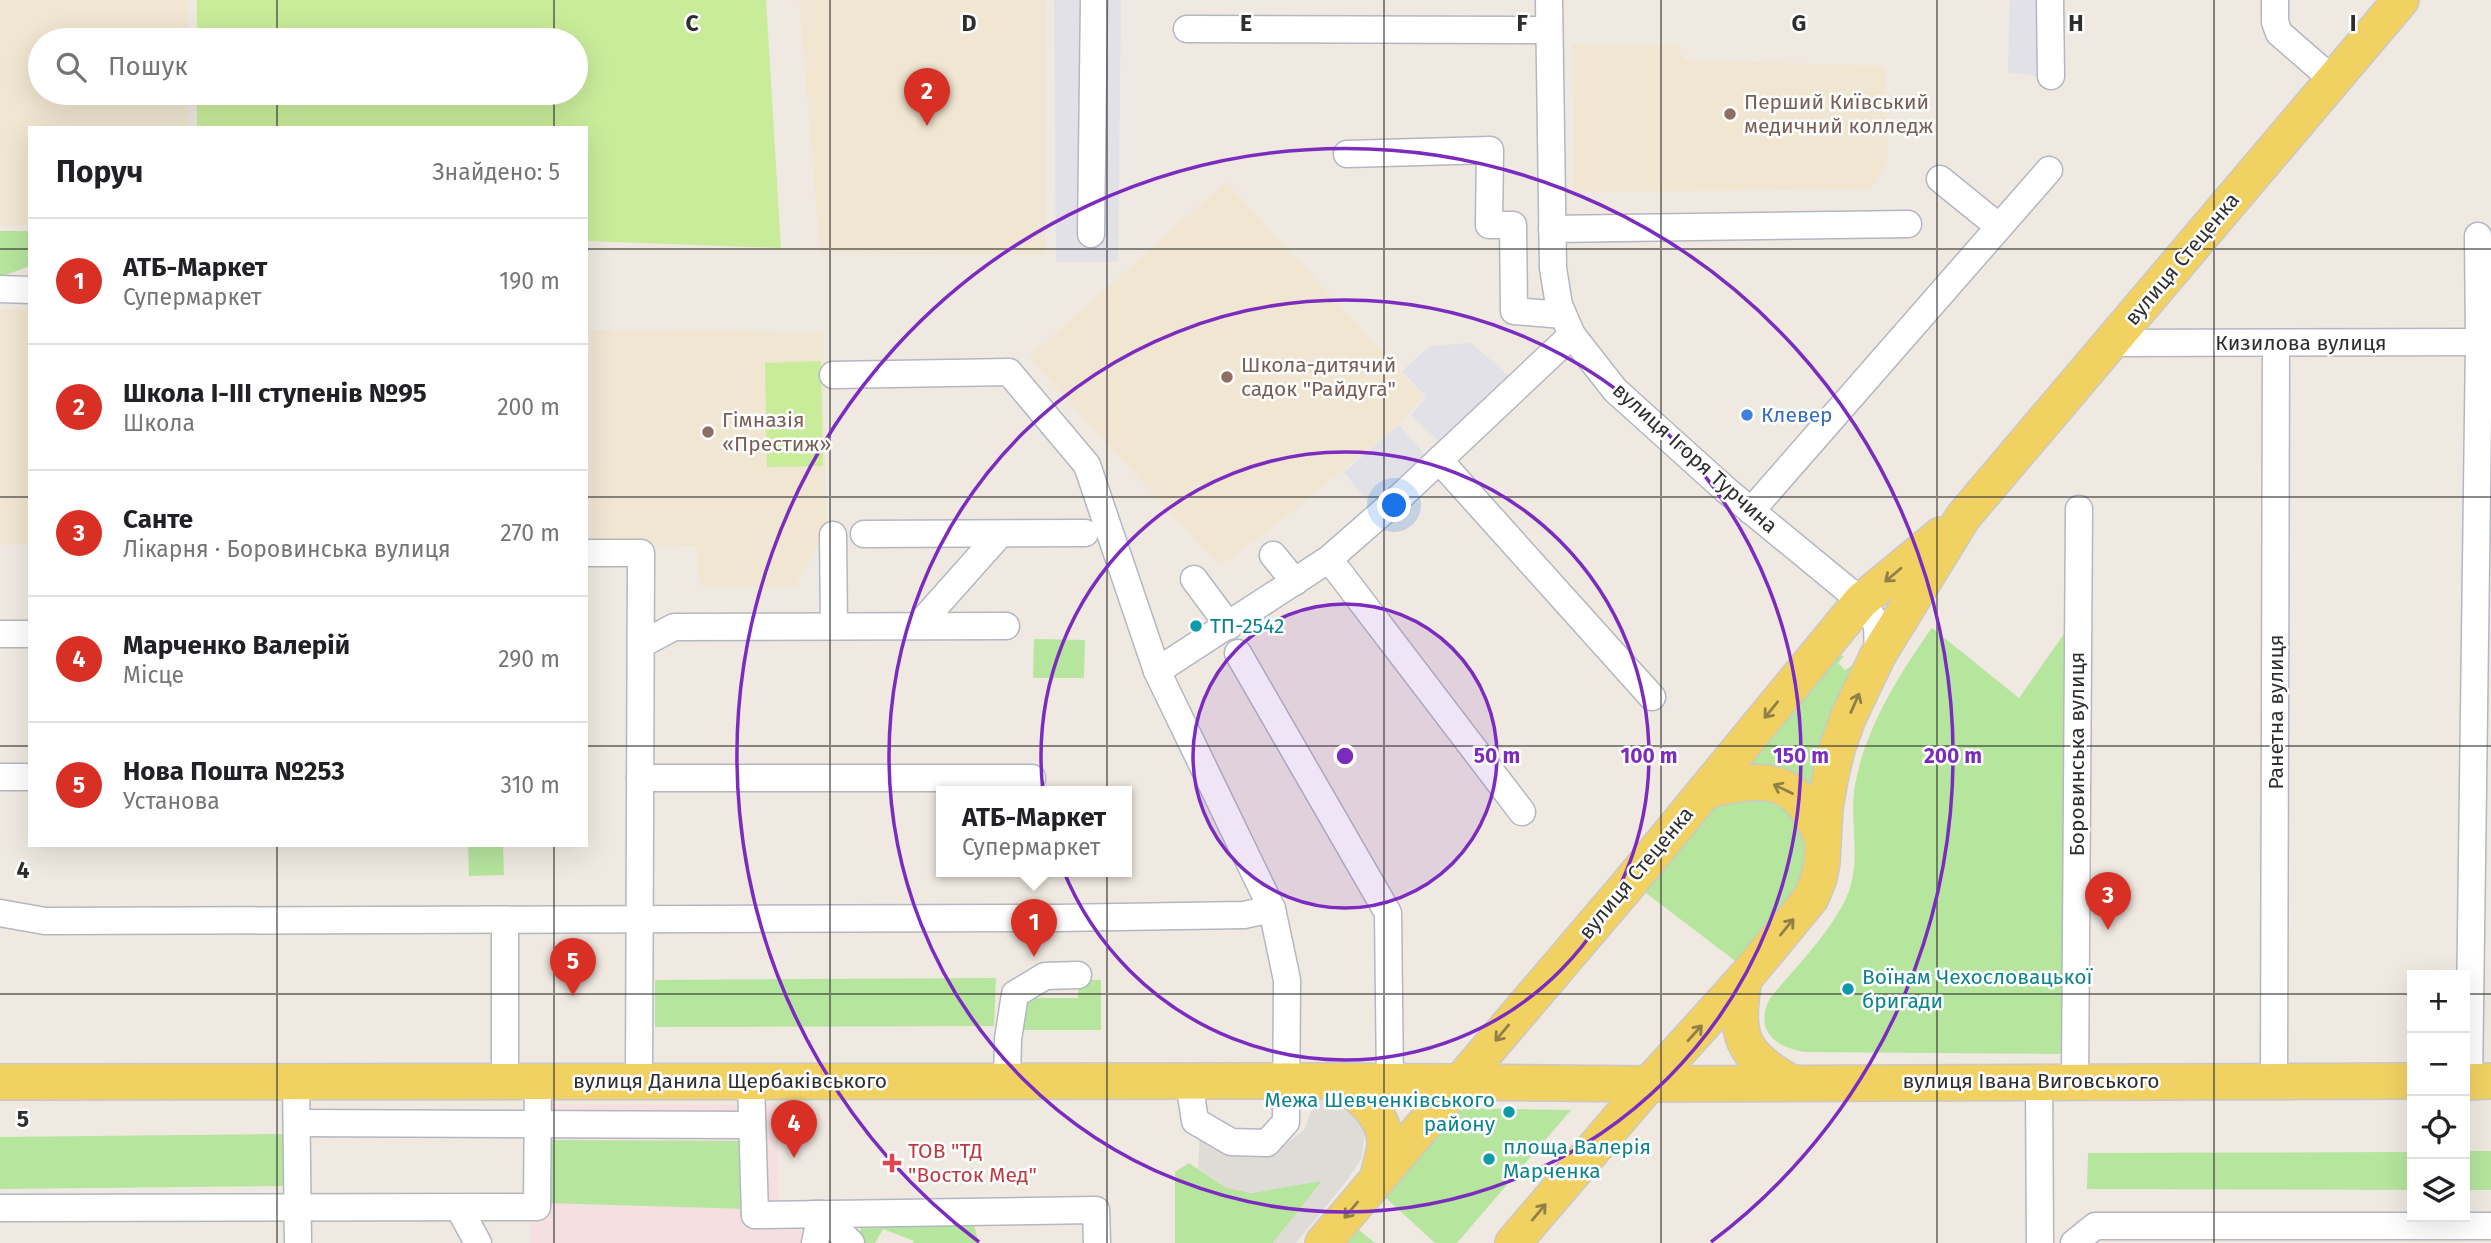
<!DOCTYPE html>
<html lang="uk">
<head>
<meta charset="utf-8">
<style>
	:root { --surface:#fff; --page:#f2f2f2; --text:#202124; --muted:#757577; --line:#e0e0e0; --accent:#d93025 }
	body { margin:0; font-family:"Fira Sans",sans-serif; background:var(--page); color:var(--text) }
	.controls { position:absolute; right:21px; bottom:21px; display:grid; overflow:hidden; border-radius:0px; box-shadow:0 7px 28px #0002 }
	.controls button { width:63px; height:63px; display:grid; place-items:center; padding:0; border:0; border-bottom:2px solid var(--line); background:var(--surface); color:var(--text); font:35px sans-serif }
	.you { position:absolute; left:1395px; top:506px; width:24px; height:24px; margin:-18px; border:5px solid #fff; border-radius:50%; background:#1a73e8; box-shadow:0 0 0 10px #1a73e833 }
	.badge { display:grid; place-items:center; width:46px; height:46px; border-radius:50%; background:var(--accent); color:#fff; font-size:23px; font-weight:700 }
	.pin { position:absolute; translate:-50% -58px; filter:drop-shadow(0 2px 4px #0008) }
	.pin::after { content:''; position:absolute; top:37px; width:24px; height:21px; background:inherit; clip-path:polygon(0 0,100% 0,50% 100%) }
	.popup { position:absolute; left:936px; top:786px; width:196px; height:91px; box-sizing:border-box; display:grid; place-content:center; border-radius:0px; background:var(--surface); filter:drop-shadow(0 2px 5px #0005); font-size:23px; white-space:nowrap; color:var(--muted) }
	.popup b { font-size:26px; color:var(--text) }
	.popup::after { content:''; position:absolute; left:50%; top:100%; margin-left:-14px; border:14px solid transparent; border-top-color:var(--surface) }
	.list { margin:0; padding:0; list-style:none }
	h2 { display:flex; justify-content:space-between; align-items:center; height:91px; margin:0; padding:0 28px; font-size:30px }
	h2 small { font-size:23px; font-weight:400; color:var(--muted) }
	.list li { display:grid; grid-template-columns:46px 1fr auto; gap:21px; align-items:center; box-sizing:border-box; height:126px; padding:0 28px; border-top:2px solid var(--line) }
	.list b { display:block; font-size:26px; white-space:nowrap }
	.list p { margin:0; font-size:23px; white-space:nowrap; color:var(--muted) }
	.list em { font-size:23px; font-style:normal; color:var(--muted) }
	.icon { flex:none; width:38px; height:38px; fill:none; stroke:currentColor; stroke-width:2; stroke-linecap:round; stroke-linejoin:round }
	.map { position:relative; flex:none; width:2491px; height:1243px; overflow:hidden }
	.search { position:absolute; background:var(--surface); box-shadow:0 7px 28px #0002; left:28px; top:28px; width:560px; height:77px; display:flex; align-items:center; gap:18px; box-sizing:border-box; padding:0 24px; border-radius:38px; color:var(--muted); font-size:26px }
	.panel { position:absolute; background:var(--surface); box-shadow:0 7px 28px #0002; left:28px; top:126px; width:560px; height:721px; border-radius:0px }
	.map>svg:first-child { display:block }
	.industrial { fill:#e3e1e8 }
	.education { fill:#f0e6d1 }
	.medical { fill:#f5dfe0 }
	.green { fill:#b6e59e }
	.pitch { fill:#c9ec9a }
	.plaza { fill:#dfdcd8 }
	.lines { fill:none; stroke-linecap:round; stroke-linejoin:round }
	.minor-casing { stroke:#b4b7c1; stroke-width:29 }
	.major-casing { stroke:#c9c9c9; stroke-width:38 }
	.minor { stroke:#fff; stroke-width:26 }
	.major { stroke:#f2d163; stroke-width:35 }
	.oneway { stroke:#908048 }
	.grid { fill:none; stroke:#2e2e2e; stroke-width:2; stroke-opacity:0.55 }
	.ring { fill:none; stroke:#7b2cbf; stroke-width:3.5 }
	.education-dot { fill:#8d6e63; stroke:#fff; stroke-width:2.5 }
	.shop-dot { fill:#3f7fe0; stroke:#fff; stroke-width:2.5 }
	.culture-dot { fill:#0f9aa8; stroke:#fff; stroke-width:2.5 }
	.health-dot { fill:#e0444e; stroke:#fff; stroke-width:2.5 }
	.labels { text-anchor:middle; stroke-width:5; stroke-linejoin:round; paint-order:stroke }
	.education-label { font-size:21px; fill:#785e54; stroke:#fff; text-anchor:start }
	.street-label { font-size:21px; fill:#2e2e2e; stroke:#fff }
	.shop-label { font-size:21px; fill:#366cbe; stroke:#fff; text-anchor:start }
	.culture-label { font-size:21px; fill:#0d838f; stroke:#fff; text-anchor:start }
	.health-label { font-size:21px; fill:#be3a42; stroke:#fff; text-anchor:start }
	.grid-label { font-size:23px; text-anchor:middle; font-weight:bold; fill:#2e2e2e; stroke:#fff; stroke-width:5; stroke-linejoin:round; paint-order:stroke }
	.centre { fill:#7b2cbf; stroke:#fff; stroke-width:3.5 }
	.ring-label { font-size:21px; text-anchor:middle; font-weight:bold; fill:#7b2cbf; stroke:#fff; stroke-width:5; stroke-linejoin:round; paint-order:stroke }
</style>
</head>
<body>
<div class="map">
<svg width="2491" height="1243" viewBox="0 0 2491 1243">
	<rect width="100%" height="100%" fill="#efe9e1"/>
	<g class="industrial">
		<path d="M1054,0H1121L1118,262H1056Z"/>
		<path d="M2010,0H2043L2040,77L2008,72Z"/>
		<path d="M1471,343L1509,376L1444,446L1411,415L1426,397L1402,371L1430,346Z"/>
		<path d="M1399,425L1430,461L1376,512L1344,472Z"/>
	</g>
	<g class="education">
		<path d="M0,0H188V40H40V93H188V128H30V225H0Z"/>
		<path d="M799,0H1046L1045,255L820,253Z"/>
		<path d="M1572,44L1677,45L1685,60L1885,66L1888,161L1871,189L1575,192Z"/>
		<path d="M1226,182L1424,397L1395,428L1259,538L1222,563L1209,555L1029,357Z"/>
		<path d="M0,310H30V544L0,545Z"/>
		<path d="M591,330L823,332L826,531L795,587H704L699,580L697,546L591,545Z"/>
	</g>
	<path class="medical" d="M529,1104L777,1105L779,1218H807L803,1243H530Z"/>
	<g class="green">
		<path d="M0,231H30V266L0,277Z"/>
		<path d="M2069,627L2079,1054L1805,1052C1774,1047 1754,1030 1770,998C1795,968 1835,928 1849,891C1861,857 1849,820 1855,785C1865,729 1899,674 1932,628L2019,698Z"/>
		<path d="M1034,639L1085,640L1084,678H1033Z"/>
		<path d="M1840,655L1844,656L1838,663L1845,670L1853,665L1854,672L1815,791C1792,773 1774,765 1745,764L1831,659Z"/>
		<path d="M1741,795L1777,800L1808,827L1809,872L1738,963L1642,890L1711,809L1725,801Z"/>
		<path d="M468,845H503L504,875L469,876Z"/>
		<path d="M996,978L994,1026L655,1027V980Z"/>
		<path d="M1079,980H1101V1030H1021L1019,1025L1029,998H1078Z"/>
		<path d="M1461,1108L1571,1110L1457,1243H1435L1386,1198Z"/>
		<path d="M286,1134V1186L0,1189V1137Z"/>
		<path d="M544,1140L747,1141L750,1209L544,1203Z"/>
		<rect x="2465" y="1151" width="26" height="39"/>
		<path d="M2412,1152V1190L2087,1189L2088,1153Z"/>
		<path d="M1189,1163L1225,1187L1251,1193L1323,1180L1273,1243H1175V1172Z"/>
		<path d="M971,1215L979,1243H913L914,1241L883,1229L875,1243H859L856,1240L866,1218Z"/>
		<path d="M1359,1230L1375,1243H1347Z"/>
	</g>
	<g class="pitch">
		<path d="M197,0H766L781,248L586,241V128H197V93H576V40H197Z"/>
		<path d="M821,361L823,466L767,467L765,363Z"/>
	</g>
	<path class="plaza" d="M1340,1096L1358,1106L1365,1131L1362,1158L1345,1183L1296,1243H1273L1322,1181L1251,1193L1225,1187L1198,1169L1200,1132L1233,1152L1253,1156L1277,1151L1304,1130L1315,1101Z"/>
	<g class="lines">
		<defs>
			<g id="minor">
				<path d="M1549,0L1553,268L1559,305L1572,335L1615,390L1726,490L1861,601L1877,624L1878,655"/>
				<path d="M2050,0L2051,76"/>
				<path d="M2275,0V22L2279,33L2333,80"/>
				<path d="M1187,29L1549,30"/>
				<path d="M1347,154L1490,150L1489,225H1513L1514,311L1563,315"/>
				<path d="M1940,179L1998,226"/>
				<path d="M1552,229L1908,224"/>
				<path d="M1091,234L1094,0"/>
				<path d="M0,289L30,290"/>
				<path d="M2110,343L2491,342"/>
				<path d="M833,375L1009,372L1087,465L1157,671L1272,909L1287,980L1286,1122L1267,1143L1231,1142L1195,1121L1189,1081"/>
				<path d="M1439,460L1652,697"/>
				<path d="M1751,511L2049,170"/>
				<path d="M864,534L1085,533"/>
				<path d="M833,535L834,626"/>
				<path d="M586,553H641L639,1082"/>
				<path d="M1273,555L1295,582"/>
				<path d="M1329,559L1522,812"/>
				<path d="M1194,579L1229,626"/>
				<path d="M919,625L1000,534"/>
				<path d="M0,634H30"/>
				<path d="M642,644L674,627L1006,626"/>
				<path d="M1238,653L1388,913L1390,1082"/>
				<path d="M1157,671L1329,559L1401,496L1572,335"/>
				<path d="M0,777H30"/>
				<path d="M640,778H1032"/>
				<path d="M0,913L45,921L1057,918L1244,915L1272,909"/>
				<path d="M1007,1081L1008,1039L1015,994L1045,976L1078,975"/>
				<path d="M2274,1081L2276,343"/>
				<path d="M296,1082L298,1243"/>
				<path d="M505,1082V920"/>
				<path d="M751,1082L755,1215"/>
				<path d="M2039,1082L2040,1243"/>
				<path d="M2075,1082L2079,509"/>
				<path d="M2469,1082L2479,342L2478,236"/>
				<path d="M297,1123L751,1125"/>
				<path d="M0,1208L537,1207L538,1082"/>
				<path d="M459,1208L478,1243"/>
				<path d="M813,1214H821L851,1243"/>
				<path d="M755,1215L1096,1210L1097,1243"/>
				<path d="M815,1243L821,1214"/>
				<path d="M2074,1243L2095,1226H2491"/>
			</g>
			<g id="major">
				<path d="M1705,791C1766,776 1798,774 1823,841"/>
				<path d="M1744,979C1735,1034 1739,1054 1790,1082"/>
				<path d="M1340,1081C1360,1097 1385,1114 1385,1143C1385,1153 1380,1166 1378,1177"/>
				<path d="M0,1082L1340,1081L1649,1084L2412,1081"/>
				<path d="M2465,1082L2491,1081"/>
				<path d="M1323,1243L1627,886L1861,601L1941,535"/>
				<path d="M1513,1243L1649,1084L1744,979L1811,898L1819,878L1822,862L1825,808L1830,779L1837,749L1848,718L1878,655L1963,517L2401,0"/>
			</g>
		</defs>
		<use href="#minor" class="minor-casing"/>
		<use href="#major" class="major-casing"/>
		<use href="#minor" class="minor"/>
		<use href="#major" class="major"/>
	</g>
	<defs><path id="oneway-shaft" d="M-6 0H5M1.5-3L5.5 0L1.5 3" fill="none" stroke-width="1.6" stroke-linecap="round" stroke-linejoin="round" transform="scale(1.75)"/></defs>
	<g class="oneway">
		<use href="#oneway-shaft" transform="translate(1893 575) rotate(140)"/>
		<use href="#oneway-shaft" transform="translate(1855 703) rotate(-66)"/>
		<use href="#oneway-shaft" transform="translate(1771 710) rotate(129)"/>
		<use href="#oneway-shaft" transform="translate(1783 789) rotate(-154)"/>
		<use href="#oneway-shaft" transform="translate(1787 927) rotate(-51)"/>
		<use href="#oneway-shaft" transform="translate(1502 1033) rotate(130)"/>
		<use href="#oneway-shaft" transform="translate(1695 1033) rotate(-48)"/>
		<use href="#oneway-shaft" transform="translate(1351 1210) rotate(130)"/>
		<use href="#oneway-shaft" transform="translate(1539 1212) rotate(-50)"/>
	</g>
	<path class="grid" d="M277,0V40M554,0V40M830,0V1243M1107,0V1243M1384,0V1243M1661,0V1243M1937,0V1243M2214,0V1243M277,93V128M554,93V128M0,249H30M586,249H2491M0,497H30M586,497H2491M0,746H30M586,746H2491M277,845V1243M554,845V1243M0,994H2412M2465,994H2491"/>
	<circle cx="1345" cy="756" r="152" fill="#7b2cbf" fill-opacity=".12"/>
	<g class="ring">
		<circle cx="1345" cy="756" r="152"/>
		<circle cx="1345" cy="756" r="304"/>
		<circle cx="1345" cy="756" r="456"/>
		<path d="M979 1242A608 608 0 1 1 1711 1242"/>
	</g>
	<g class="education-dot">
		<circle cx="1730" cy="114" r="7"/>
		<circle cx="1227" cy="377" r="7"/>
		<circle cx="708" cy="432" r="7"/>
	</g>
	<circle class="shop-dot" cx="1747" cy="415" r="7"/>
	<g class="culture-dot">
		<circle cx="1196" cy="626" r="7"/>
		<circle cx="1848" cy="989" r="7"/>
		<circle cx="1509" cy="1112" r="7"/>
		<circle cx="1489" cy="1159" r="7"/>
	</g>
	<path class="health-dot" d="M888.5 1152.5h7v7h7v7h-7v7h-7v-7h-7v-7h7z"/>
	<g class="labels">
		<g class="education-label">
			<text x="1744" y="109">Перший Київський<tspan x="1744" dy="24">медичний колледж</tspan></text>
			<text x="1241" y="372">Школа-дитячий<tspan x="1241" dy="24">садок "Райдуга"</tspan></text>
			<text x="722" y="427">Гімназія<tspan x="722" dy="24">«Престиж»</tspan></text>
		</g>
		<g class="street-label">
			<text transform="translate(2182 259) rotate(-50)" y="7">вулиця Стеценка</text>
			<text x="2301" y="350">Кизилова вулиця</text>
			<text transform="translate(1695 458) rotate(42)" y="7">вулиця Ігоря Турчина</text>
			<text transform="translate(2276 712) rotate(-90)" y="7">Ранетна вулиця</text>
			<text transform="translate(2077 754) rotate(-90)" y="7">Боровинська вулиця</text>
			<text transform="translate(1636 873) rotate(-50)" y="7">вулиця Стеценка</text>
			<text x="730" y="1088">вулиця Данила Щербаківського</text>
			<text x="2031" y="1088">вулиця Івана Виговського</text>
		</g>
		<g class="shop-label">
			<text x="1761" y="422">Клевер</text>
		</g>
		<g class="culture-label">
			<text x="1210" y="633">ТП-2542</text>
			<text x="1862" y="984">Воїнам Чехословацької<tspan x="1862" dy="24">бригади</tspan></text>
			<text x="1495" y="1107" text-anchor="end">Межа Шевченківського<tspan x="1495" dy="24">району</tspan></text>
			<text x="1503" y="1154">площа Валерія<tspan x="1503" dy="24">Марченка</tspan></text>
		</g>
		<g class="health-label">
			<text x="908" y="1158">ТОВ "ТД<tspan x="908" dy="24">"Восток Мед"</tspan></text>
		</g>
	</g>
	<g class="grid-label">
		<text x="692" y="31">C</text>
		<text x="969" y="31">D</text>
		<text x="1246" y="31">E</text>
		<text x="1522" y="31">F</text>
		<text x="1799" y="31">G</text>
		<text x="2076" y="31">H</text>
		<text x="2353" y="31">I</text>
		<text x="23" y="878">4</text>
		<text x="23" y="1127">5</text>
	</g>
	<circle cx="1345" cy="756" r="10" class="centre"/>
	<g class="ring-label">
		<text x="1497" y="763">50 m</text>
		<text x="1649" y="763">100 m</text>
		<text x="1801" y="763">150 m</text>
		<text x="1953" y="763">200 m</text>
	</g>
</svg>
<div class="controls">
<button>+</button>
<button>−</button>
<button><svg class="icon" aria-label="locate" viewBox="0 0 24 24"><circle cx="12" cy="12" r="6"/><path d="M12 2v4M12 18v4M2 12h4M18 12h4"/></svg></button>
<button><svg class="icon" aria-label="layers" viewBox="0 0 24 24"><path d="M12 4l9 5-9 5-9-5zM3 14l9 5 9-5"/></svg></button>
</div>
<div class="you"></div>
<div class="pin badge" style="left:1034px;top:957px">1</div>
<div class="popup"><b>АТБ-Маркет</b>Супермаркет</div>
<div class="pin badge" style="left:927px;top:126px">2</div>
<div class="pin badge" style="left:2108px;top:930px">3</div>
<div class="pin badge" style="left:794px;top:1158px">4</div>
<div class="pin badge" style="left:573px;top:996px">5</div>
<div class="search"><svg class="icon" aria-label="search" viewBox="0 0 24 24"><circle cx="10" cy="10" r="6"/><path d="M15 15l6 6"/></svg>Пошук</div>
<section class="panel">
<h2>Поруч<small>Знайдено: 5</small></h2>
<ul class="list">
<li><span class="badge">1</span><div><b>АТБ-Маркет</b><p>Супермаркет</p></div><em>190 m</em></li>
<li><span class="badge">2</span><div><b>Школа І-ІІІ ступенів №95</b><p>Школа</p></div><em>200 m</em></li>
<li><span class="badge">3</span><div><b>Санте</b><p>Лікарня · Боровинська вулиця</p></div><em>270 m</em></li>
<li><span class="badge">4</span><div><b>Марченко Валерій</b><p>Місце</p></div><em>290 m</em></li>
<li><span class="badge">5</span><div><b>Нова Пошта №253</b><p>Установа</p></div><em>310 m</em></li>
</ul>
</section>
</div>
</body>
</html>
